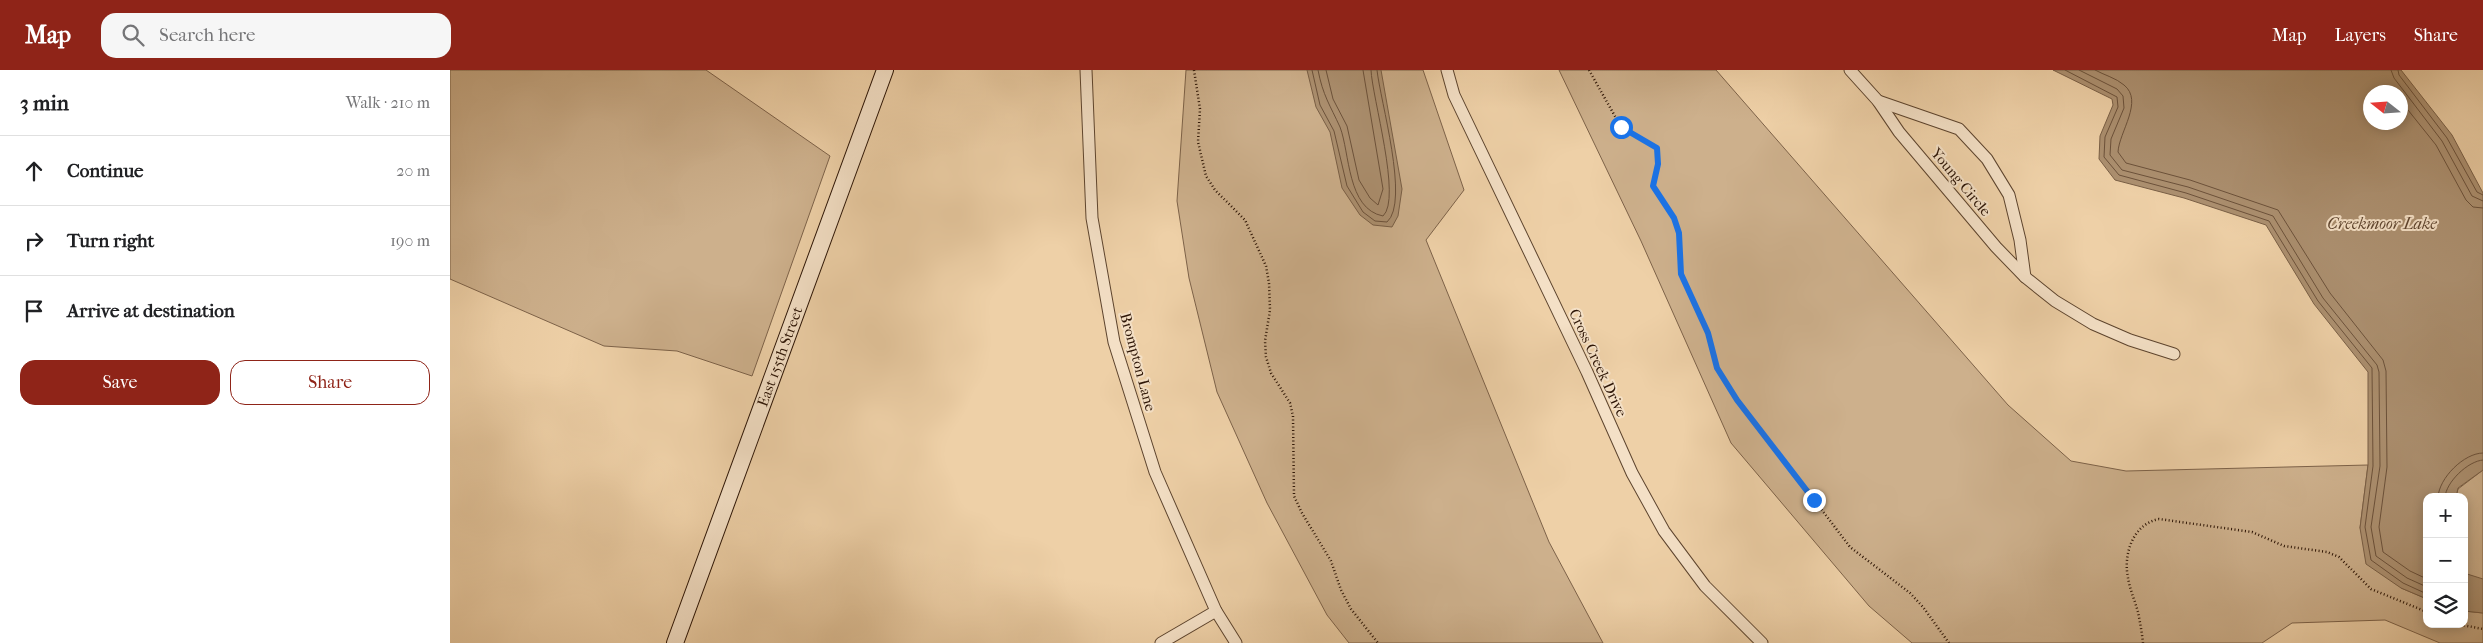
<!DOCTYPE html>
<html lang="en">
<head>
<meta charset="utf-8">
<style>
	:root { --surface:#fff; --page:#f6f6f6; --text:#202124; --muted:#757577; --line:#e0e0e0; --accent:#8f2418 }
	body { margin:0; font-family:"IM FELL French Canon",serif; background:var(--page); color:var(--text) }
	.controls { position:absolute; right:15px; bottom:15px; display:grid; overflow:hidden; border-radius:10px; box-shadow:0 2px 12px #0003 }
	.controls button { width:45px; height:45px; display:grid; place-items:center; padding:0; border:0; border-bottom:1px solid var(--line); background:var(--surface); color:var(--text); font:25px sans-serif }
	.compass { position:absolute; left:1913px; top:15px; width:45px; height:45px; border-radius:50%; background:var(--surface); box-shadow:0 2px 12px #0003; rotate:287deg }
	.stop { position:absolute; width:15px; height:15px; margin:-11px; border:4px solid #1a73e8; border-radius:50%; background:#fff }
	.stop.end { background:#1a73e8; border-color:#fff; box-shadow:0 1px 5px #0008 }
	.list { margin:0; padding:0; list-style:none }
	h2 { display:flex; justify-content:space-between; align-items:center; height:65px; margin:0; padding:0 20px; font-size:21px }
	h2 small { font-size:16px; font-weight:400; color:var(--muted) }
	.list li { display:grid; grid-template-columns:32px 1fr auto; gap:15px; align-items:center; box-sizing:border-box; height:70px; padding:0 20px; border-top:1px solid var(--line) }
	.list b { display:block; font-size:19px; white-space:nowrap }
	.list em { font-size:16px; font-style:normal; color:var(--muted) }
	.actions { display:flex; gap:10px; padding:15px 20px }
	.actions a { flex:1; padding:11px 0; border:1px solid var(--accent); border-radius:15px; text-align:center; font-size:18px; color:var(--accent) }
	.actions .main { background:var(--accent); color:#fff }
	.icon { flex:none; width:28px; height:28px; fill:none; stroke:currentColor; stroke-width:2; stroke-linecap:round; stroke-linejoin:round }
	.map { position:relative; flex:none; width:2033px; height:573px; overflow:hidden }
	header { display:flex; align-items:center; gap:30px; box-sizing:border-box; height:70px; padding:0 25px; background:var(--accent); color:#fff }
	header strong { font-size:24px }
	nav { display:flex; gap:28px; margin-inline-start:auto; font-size:18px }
	.search { width:350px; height:45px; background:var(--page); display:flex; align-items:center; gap:12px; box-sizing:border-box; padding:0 18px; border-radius:15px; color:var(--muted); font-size:19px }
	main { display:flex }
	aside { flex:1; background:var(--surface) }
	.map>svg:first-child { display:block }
	.green { fill:#cdb08c; stroke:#7d6249 }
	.water { fill:#ac9070; stroke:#795f46; fill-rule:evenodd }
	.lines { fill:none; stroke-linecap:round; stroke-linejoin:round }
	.shore { stroke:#6c523b; stroke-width:1 }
	.street-casing { stroke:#5d442e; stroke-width:13 }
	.secondary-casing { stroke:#2d1506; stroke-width:18 }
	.path { stroke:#2d1506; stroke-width:2.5; stroke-dasharray:1 2.5; stroke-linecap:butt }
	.street { stroke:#f4e0c6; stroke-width:11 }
	.secondary { stroke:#f4e0c6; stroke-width:16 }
	.route { stroke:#1a73e8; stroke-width:6 }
	.labels { text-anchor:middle; stroke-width:4; stroke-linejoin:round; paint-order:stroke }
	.street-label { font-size:15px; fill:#2d1506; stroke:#f4e0c6 }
	.water-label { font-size:16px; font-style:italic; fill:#604630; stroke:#f4e0c6 }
</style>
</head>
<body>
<header>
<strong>Map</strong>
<div class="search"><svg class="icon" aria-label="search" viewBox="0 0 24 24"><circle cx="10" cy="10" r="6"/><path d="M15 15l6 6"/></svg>Search here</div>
<nav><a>Map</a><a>Layers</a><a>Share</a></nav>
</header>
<main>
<aside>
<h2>3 min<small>Walk · 210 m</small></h2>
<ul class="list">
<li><svg class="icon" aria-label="ahead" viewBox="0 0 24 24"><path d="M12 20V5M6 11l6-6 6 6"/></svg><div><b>Continue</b></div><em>20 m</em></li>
<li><svg class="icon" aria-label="right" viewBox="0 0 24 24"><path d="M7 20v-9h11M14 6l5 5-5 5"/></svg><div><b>Turn right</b></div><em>190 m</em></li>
<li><svg class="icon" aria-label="arrive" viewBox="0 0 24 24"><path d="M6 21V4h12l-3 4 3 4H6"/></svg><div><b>Arrive at destination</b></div></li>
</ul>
<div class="actions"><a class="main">Save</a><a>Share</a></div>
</aside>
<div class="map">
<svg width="2033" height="573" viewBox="0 0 2033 573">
	<rect width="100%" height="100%" fill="#eed0a7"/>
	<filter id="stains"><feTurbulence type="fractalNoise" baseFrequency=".004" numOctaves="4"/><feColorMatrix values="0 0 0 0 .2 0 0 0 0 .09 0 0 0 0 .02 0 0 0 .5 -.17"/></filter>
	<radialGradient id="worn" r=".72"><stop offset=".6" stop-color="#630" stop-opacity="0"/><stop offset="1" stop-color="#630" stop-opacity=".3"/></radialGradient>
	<g class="green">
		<path d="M0,0H256L380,86L302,306L227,281L154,276L0,209Z"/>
		<path d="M736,0H973L1014,120L976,170L1099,472L1153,573H899L877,545L817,433L767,322L739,208L727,131Z"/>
		<path d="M1109,0H1266L1558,335L1621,391L1676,401L1918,395L1910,458L1951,518L1977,529V554H2014V541L2033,543V573H1990L1935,550L1842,553L1812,573H1462L1419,536L1281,373L1191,171Z"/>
		<path d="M2033,400V509L2031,510L2014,503V427H2006L2008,419Z"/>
	</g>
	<g class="water">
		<path d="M857,0H931L952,119L948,146L942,157L923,155L910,145L892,118L880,62L866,37Z"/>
		<path d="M1603,0H1951L2002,65L2033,123V400L2008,418L2006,427H1977V529L1951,518L1916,494L1910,458L1918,395V302L1864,234L1816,155L1734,128L1665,110L1649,89L1650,66L1663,35L1662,29ZM1950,22V52H1920V22Z"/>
		<path d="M2014,503L2033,509V543L2014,541Z"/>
	</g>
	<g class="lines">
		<g class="shore">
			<path d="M862,0L870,35L884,61L897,116L913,142L925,151L937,152C960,132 930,30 927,0"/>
			<path d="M868,0C873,26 880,35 890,57C900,83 897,139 933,146C952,129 922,27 921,0"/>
			<path d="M876,0L883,29L897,56L909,110L920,128L928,135L933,119L913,0"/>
			<path d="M1615,0L1667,27L1668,37L1655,67L1654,87L1669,105L1736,123L1819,151L1868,231L1922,298L1923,396L1915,457L1921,490L1953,513L1977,524"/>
			<path d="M1629,0L1667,19L1673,26L1674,38L1661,69L1660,85L1672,100L1738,117L1823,146L1873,228L1927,295L1929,302L1930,396L1921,457L1926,486L1957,508L1977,517"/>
			<path d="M1645,0C1654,5 1666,8 1674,15C1694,31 1669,62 1668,82L1676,93L1740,110L1828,140L1880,223L1933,290L1936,301L1937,397L1929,457L1933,482L1960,501L1977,509"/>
			<path d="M1941,0L1944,8L1992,71L2022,126L2033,131"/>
			<path d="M1948,0L1949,5L1997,68L2027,122L2033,125"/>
			<path d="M1950,30L1986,75L2016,130L2023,137L2033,138"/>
			<path d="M1988,427C1989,408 2014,383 2033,383"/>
			<path d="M1995,427C1996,412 2018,391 2033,390"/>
		</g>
		<defs>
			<g id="street">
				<path d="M636,0L642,148L664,272L705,402L766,541L786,573"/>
				<path d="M997,0L1004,25L1137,302L1182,403L1214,461L1255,516L1312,573"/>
				<path d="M1400,0L1428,31L1449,62L1546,177L1575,207L1605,231L1643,254L1680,270L1724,284"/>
				<path d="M1428,31L1509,59L1537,89L1559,125L1570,170L1575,207"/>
				<path d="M711,573L766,541"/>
			</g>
			<g id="secondary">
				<path id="s1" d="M225,573L435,0"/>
			</g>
		</defs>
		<use href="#street" class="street-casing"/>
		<use href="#secondary" class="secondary-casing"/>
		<g class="path">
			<path d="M744,0L750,39L748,72L756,106L765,120L795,150L816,196L819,213L820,240L815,271L816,287L821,303L840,333L843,346L844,426L852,443L881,491L891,520L901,539L928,573"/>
			<path d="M1139,0L1171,57L1207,78L1209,94L1203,116L1224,147L1229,163L1231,204L1257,263L1267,298L1274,311L1400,477L1460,523L1473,537L1499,573"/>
			<path d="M2007,554L2033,559"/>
			<path d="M1693,573C1692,563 1690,552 1688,542C1685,531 1680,520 1678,508C1673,484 1683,454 1709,449L1802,462L1834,476L1877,482L1889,487L1921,519L1977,542"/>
		</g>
		<use href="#street" class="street"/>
		<use href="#secondary" class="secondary"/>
	</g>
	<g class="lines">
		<path class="route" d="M1171,57L1207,78L1208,94L1203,116L1224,148L1229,163L1231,204L1258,263L1267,298L1287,330L1364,430"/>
	</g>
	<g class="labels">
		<g class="street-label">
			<text transform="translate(1511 112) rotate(50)" y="5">Young Circle</text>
			<text dy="5" stroke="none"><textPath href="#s1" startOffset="305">East 155th Street</textPath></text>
			<text transform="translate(688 292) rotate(75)" y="5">Brompton Lane</text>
			<text transform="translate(1148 293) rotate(65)" y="5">Cross Creek Drive</text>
		</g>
		<g class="water-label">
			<text x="1932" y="159">Creekmoor Lake</text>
		</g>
	</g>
	<rect width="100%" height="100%" filter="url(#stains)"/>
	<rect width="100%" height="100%" fill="url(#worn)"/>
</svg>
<div class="controls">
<button>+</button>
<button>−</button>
<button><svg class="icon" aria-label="layers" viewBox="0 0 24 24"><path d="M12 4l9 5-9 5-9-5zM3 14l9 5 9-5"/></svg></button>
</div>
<svg class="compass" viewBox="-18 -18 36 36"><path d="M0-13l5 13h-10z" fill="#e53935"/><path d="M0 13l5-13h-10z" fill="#757577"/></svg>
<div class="stop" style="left:1171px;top:57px"></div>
<div class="stop end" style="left:1364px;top:430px"></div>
</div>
</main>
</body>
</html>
